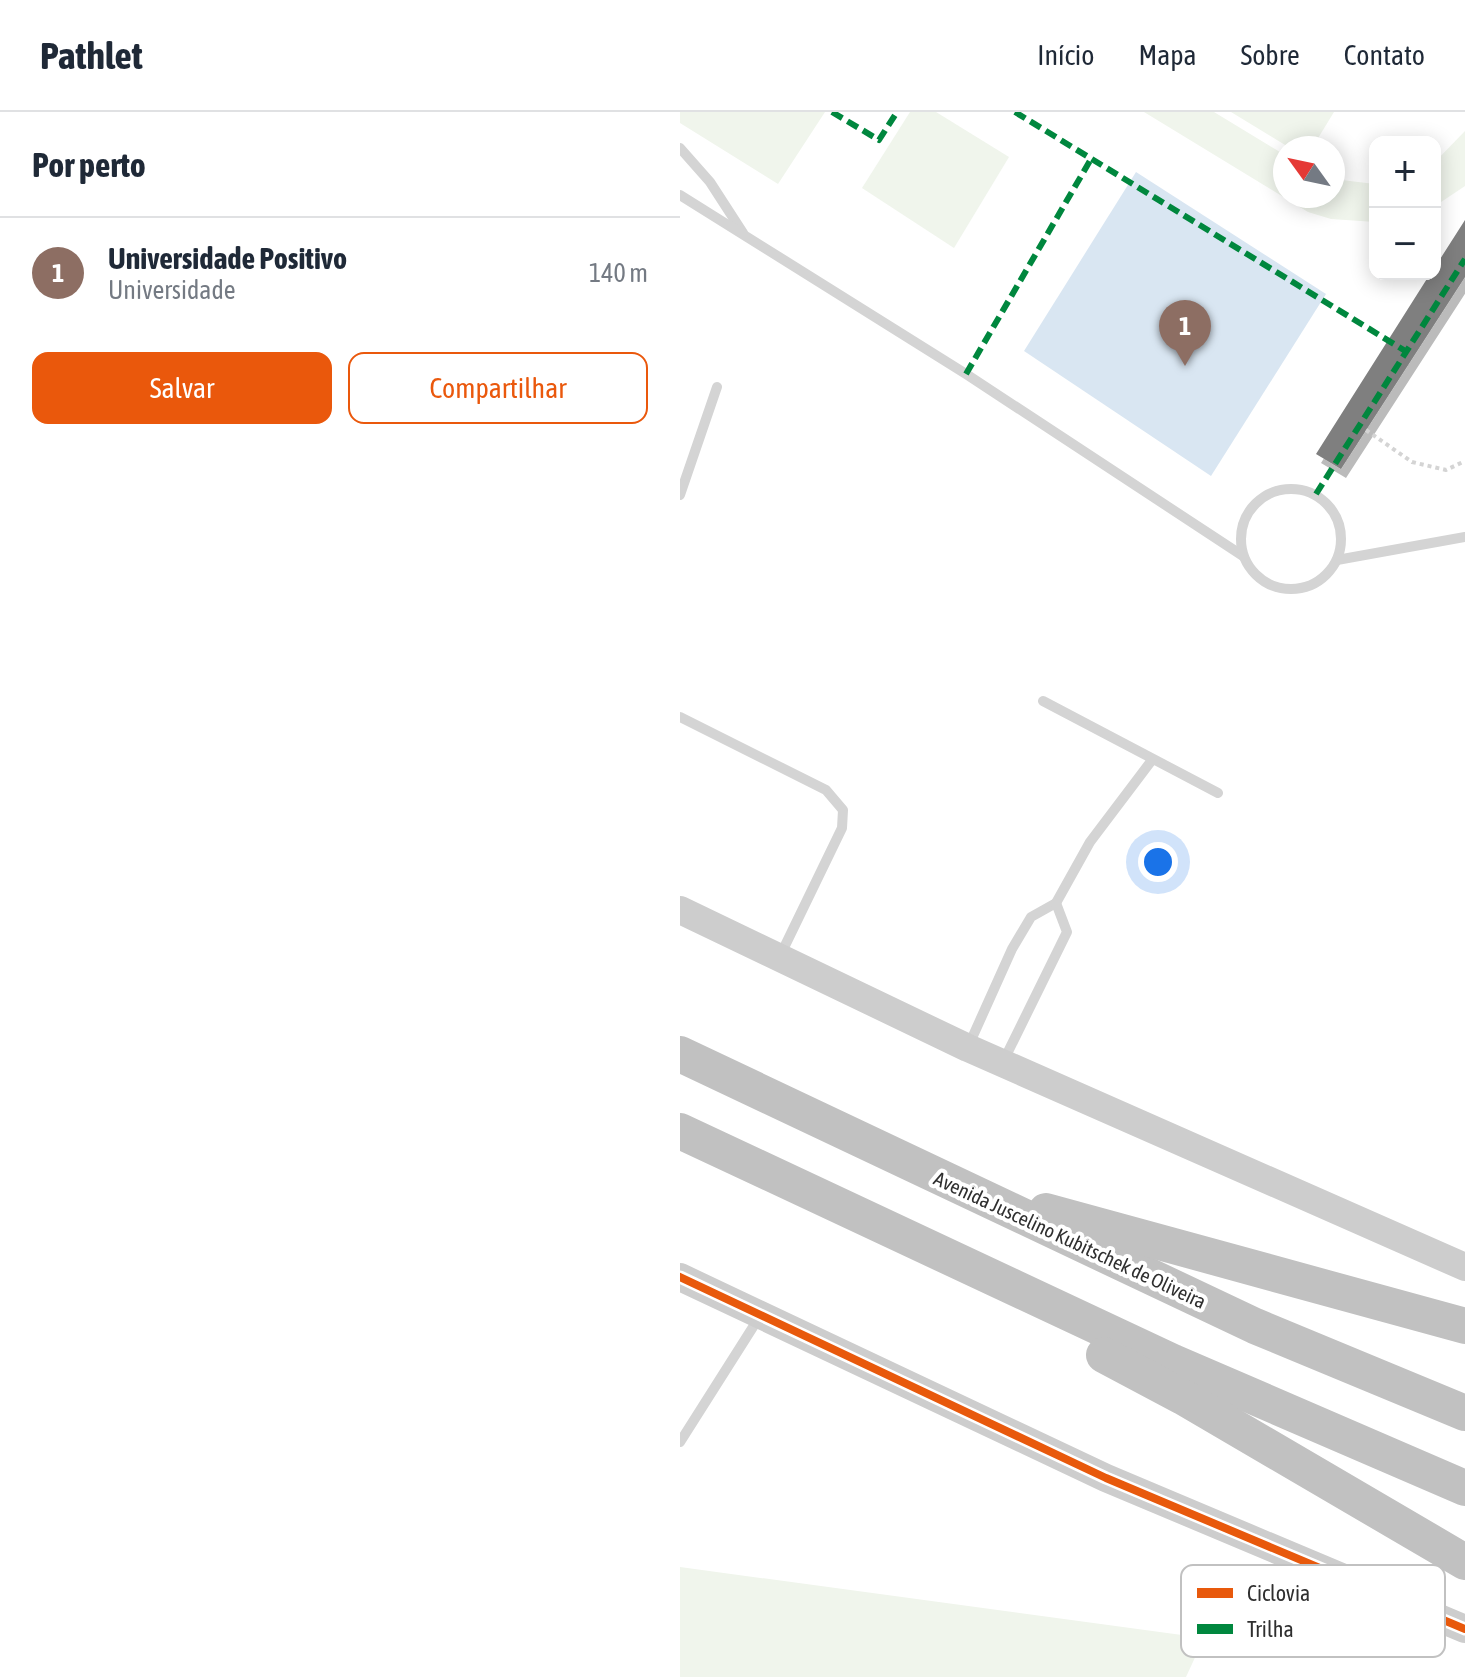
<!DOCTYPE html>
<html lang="pt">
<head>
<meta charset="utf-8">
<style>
	:root { --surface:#fff; --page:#f6f6f7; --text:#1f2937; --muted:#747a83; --line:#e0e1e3; --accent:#ea580c }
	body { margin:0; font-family:"Asap Condensed",sans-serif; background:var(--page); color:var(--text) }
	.controls { position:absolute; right:24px; top:24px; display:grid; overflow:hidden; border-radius:16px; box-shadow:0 4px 20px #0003 }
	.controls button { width:72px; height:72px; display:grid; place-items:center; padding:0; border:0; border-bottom:2px solid var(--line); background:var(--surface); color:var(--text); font:40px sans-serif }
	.compass { position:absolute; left:593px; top:24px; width:72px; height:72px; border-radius:50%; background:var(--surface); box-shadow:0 4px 20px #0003; rotate:303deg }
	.you { position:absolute; left:478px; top:750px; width:28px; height:28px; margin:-20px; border:6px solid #fff; border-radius:50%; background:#1a73e8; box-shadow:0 0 0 12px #1a73e833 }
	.badge { display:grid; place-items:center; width:52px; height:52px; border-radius:50%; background:var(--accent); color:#fff; font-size:26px; font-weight:700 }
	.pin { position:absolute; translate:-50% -66px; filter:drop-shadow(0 2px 4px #0008) }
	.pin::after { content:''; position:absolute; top:42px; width:28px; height:24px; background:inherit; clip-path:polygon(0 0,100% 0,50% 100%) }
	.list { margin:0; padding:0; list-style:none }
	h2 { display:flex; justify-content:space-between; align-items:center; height:104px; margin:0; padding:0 32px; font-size:34px }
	h2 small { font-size:26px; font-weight:400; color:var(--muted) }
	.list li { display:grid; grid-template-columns:52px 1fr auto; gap:24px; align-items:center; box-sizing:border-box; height:112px; padding:0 32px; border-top:2px solid var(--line) }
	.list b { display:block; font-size:30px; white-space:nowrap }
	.list p { margin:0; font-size:26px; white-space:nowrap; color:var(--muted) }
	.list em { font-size:26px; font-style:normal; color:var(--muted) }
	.actions { display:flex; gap:16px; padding:24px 32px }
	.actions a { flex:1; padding:18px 0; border:2px solid var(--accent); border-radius:16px; text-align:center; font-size:28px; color:var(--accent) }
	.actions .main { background:var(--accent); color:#fff }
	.map { position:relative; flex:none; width:785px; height:1565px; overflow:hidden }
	header { display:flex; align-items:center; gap:48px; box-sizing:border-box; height:112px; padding:0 40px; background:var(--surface); border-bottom:2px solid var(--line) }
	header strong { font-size:38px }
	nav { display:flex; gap:44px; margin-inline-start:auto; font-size:28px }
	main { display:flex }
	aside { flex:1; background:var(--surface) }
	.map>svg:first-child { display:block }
	.green { fill:#f0f5ec }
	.water { fill:#d9e6f2 }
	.building { fill:#7f7f7f; filter:url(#shadow) }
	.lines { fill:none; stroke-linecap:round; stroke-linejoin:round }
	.path { stroke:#d4d4d4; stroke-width:4; stroke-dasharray:4 4; stroke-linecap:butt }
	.lane { stroke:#d4d4d4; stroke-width:10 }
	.secondary { stroke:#cdcdcd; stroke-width:28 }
	.highway { stroke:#c1c1c1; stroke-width:36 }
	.quiet { stroke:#00873e; stroke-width:6; stroke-dasharray:12 6; stroke-linecap:butt }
	.cycleway-casing { stroke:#fff; stroke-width:13 }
	.cycleway { stroke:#e8590c; stroke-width:8 }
	.labels { text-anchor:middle; stroke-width:8; stroke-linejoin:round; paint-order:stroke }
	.street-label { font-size:20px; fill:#2f2f2f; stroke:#fff }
	.key { fill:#fff; stroke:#c1c1c1; stroke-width:2 }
	.key-label { font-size:22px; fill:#2f2f2f }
</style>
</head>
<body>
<header>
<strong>Pathlet</strong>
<nav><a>Início</a><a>Mapa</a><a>Sobre</a><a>Contato</a></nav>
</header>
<main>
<aside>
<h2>Por perto<small></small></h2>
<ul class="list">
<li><span class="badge" style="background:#8d6e63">1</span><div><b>Universidade Positivo</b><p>Universidade</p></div><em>140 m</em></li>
</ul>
<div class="actions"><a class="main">Salvar</a><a>Compartilhar</a></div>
</aside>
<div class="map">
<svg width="785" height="1565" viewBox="0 0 785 1565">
	<defs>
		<filter id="shadow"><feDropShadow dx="5" dy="9" stdDeviation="0" flood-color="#0004"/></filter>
	</defs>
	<rect width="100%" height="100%" fill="#fff"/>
	<g class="green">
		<path d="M0,0H145L98,72L0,11Z"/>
		<path d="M230,0H256L329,45L274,136L182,76Z"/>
		<path d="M464,0H534L605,43V84H653V67L695,72V110L651,107L628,100Z"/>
		<path d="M551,0H654L632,36H610Z"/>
		<path d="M785,19V74L755,94V50Z"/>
		<path d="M0,1455L524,1526L506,1565H0Z"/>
	</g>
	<path class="water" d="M456,60L646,182L531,364L344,239Z"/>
	<path class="building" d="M785,108V165L661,357L636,342L750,162H755V155Z"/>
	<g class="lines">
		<path class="path" d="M686,318L732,350L766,358L785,349"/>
		<g class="lane">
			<path d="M0,36L30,70L63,121"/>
			<path d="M0,83L286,262L563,444"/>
			<circle cx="611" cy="427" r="50"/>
			<path d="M0,383L37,275"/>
			<path d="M657,448L785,425"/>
			<path d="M363,589L538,681"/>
			<path d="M0,605L146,678L163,698L162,716L100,844"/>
			<path d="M288,935L332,837L351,805L376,791L410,730L472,648"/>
			<path d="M323,950L387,820L376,791"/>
			<path d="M0,1330L80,1204"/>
		</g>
		<g class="secondary">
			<path d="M0,798L288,936L785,1155"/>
			<path d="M0,1165L426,1366L785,1517"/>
		</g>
		<g class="highway">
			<path d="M0,942L575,1214L785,1301"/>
			<path d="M0,1019L493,1250L785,1376"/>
			<path d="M366,1099L785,1214"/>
			<path d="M424,1243L503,1285L785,1450"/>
		</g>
		<g class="quiet">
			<path d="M152,0L199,28L217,0"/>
			<path d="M335,0L727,240"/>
			<path d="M286,262L411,47"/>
			<path d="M636,382L785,147"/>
		</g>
		<defs>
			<path id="cycleway" d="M0,1165L426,1366L785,1517"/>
		</defs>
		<use href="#cycleway" class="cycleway-casing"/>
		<use href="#cycleway" class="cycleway"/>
	</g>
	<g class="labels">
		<g class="street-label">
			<text transform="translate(390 1128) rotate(25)" y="7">Avenida Juscelino Kubitschek de Oliveira</text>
		</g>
	</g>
	<rect x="501" y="1453" width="264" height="92" rx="12" class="key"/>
	<rect x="517" y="1476" width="36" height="10" fill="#e8590c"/>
	<rect x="517" y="1512" width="36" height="10" fill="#00873e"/>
	<g class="key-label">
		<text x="567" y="1489">Ciclovia</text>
		<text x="567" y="1525">Trilha</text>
	</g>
</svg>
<div class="controls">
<button>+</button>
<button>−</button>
</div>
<svg class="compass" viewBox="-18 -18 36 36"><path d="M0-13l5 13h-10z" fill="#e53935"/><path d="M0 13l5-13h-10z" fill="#747a83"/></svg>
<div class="you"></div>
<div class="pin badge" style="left:505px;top:254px;background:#8d6e63">1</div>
</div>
</main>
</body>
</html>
